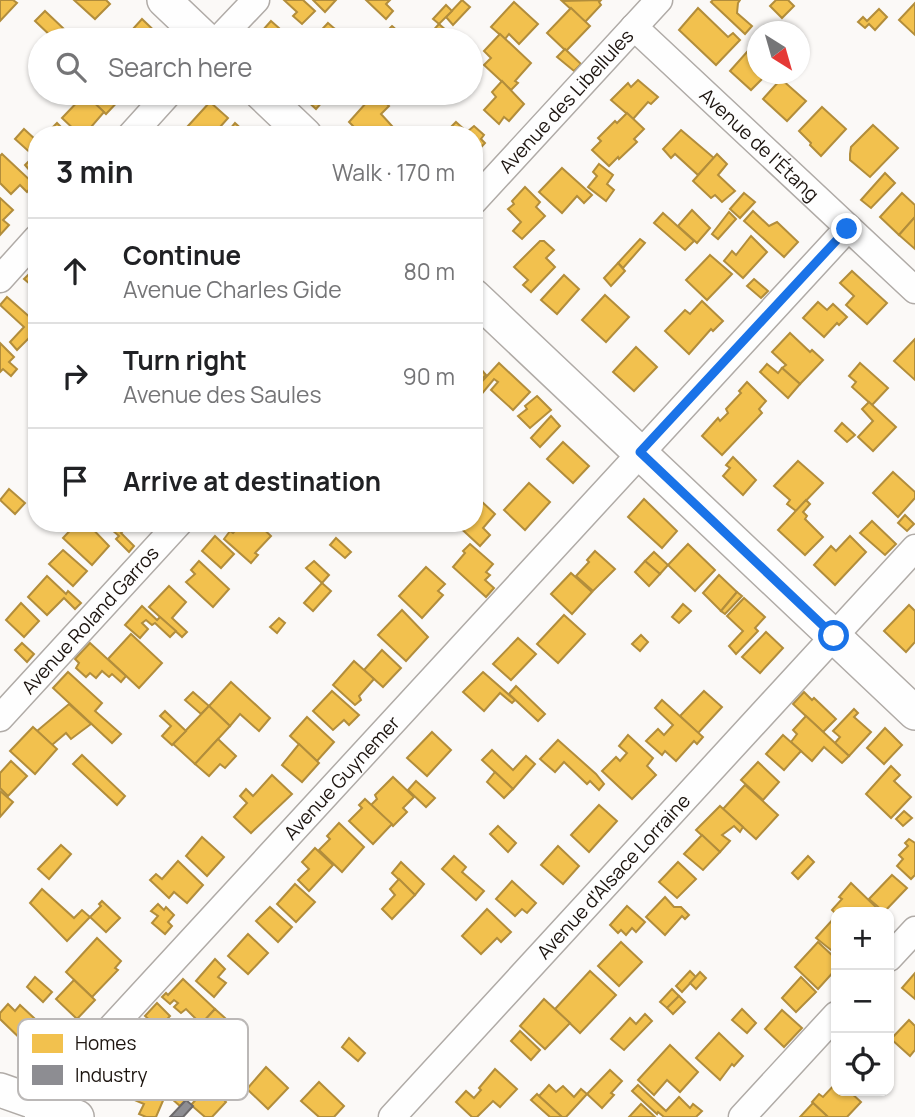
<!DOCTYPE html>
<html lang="en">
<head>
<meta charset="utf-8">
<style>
	:root { --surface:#fff; --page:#f2f2f2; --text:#202124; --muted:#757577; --line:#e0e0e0 }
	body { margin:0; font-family:Manrope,sans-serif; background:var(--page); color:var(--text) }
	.controls { position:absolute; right:21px; bottom:21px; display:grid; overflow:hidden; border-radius:14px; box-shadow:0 2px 5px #0004 }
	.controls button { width:63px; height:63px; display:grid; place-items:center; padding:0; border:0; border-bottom:2px solid var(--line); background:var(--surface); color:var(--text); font:35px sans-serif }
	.compass { position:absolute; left:747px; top:21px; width:63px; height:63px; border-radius:50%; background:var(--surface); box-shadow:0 2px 5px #0004; rotate:143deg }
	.stop { position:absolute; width:21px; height:21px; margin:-16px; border:5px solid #1a73e8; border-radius:50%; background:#fff }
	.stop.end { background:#1a73e8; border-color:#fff; box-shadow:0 2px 7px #0008 }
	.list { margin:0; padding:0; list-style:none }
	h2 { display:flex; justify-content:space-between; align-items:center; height:91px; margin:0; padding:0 28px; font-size:30px }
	h2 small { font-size:23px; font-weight:400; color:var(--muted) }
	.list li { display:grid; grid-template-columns:46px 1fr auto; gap:21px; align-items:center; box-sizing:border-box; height:105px; padding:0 28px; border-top:2px solid var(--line) }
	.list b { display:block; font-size:26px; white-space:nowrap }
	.list p { margin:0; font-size:23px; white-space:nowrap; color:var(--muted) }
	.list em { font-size:23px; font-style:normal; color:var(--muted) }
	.icon { flex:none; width:38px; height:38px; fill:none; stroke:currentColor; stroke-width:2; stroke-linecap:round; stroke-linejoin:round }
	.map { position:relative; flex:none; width:915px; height:1117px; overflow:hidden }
	.search { position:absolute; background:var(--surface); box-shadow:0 2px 5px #0004; left:28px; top:28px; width:455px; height:77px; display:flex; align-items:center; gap:18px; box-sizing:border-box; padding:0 24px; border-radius:38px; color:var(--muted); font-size:26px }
	.panel { position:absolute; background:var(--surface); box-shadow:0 2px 5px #0004; left:28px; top:126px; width:455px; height:406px; border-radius:28px }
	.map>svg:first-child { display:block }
	.homes { fill:#f2c14e; stroke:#b28d3b; stroke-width:2 }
	.industry { fill:#8d8d92; stroke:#6b696b; stroke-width:2 }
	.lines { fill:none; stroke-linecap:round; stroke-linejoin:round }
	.minor-casing { stroke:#b0aba7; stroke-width:29 }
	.tertiary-casing { stroke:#b0aba7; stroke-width:36 }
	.minor { stroke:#fefefe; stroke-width:26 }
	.tertiary { stroke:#fefefe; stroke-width:33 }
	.route { stroke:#1a73e8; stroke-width:9 }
	.labels { text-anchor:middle; stroke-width:7; stroke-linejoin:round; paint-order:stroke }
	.street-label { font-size:19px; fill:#1c140f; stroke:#fff }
	.key { fill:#fff; stroke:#bbb8b7; stroke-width:2 }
	.key-label { font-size:19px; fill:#1c140f }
</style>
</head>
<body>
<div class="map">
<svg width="915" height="1117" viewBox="0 0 915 1117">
	<rect width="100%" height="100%" fill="#fbf9f7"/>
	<g class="homes">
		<path d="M0,0H13L17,3L0,21Z"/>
		<path d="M74,0H106L110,4L95,19Z"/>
		<path d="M284,0H303L315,11L302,24L293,16L297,12Z"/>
		<path d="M313,0H336L325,12Z"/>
		<path d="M366,0H390L386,4L393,11L386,19Z"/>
		<path d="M462,0L470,7L453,25L446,17Z"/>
		<path d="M601,0L599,2L601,5L585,22L562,1Z"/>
		<path d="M713,0H740L738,3L737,13L752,26L745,34L711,2Z"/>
		<path d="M776,0H788L794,6L782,18L770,6Z"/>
		<path d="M514,2L538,24L519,44L509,34L505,39L491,27Z"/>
		<path d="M915,3V35L899,20Z"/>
		<path d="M446,5L452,11L439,24L433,19Z"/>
		<path d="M571,8L590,26L566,51L547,33Z"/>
		<path d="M698,8L728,37L733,33L740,40L716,65L679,30Z"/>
		<path d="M879,9L887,17L875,30L869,24L865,28L858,22L863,17L867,21Z"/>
		<path d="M45,11L64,29L54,39L35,21Z"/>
		<path d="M142,19L164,40H123Z"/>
		<path d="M271,21L288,36L284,40H257L255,39Z"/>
		<path d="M328,23L335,29L325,40H312Z"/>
		<path d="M439,24L447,31L437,40H434L429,35Z"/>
		<path d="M392,26L408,40H395L386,32Z"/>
		<path d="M335,29L347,40H325Z"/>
		<path d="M500,34L531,63L515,81L518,83L511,90L484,65L491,58L484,51Z"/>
		<path d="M754,44L758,47V74H767L751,90L730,71Z"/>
		<path d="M565,49L581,64L574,71L557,57Z"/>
		<path d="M781,79L806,101L787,121L763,99Z"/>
		<path d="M638,80L658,97L651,104L648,102L633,119L611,100L628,83L631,87Z"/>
		<path d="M502,81L524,104L509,121L504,117L499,124L484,110L496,97L492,92Z"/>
		<path d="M83,93H122L124,95L106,114Z"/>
		<path d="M132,93H151L142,102Z"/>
		<path d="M311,93H330L316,109L305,99Z"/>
		<path d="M354,93H376L368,101L362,95L359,97Z"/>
		<path d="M375,93L389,106L381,114L392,126L384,135H362L349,122Z"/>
		<path d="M85,94L104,112L91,127L94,129L88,135H80L62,118Z"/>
		<path d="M210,102L228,118L213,135H198L188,126Z"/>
		<path d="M822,107L846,129L821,156L810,145L811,143L799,131Z"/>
		<path d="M627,113L644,129L634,139L637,142L619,159L618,157L609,166L592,150L601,141L598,138L615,121L617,123Z"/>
		<path d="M456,122L467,132L474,126L484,135L481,139L485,143L474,155V135H443Z"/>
		<path d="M57,123L69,135H45Z"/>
		<path d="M235,123L248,135H225Z"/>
		<path d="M873,125L898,148L870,177L850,160V154L851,147Z"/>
		<path d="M24,129L37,141V179L25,165L34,156L15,139Z"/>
		<path d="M681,130L714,158L698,175L675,154L671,158L663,149Z"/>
		<path d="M2,154L34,184L27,192L20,185L11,194L0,183V156Z"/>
		<path d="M717,154L727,164L718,175L735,191L722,202L715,195L711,198L693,181Z"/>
		<path d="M599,164L613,175L607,184L614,190L606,201L588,187L597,176L593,172Z"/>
		<path d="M562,168L592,195L584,203L577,196L562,213L539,192Z"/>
		<path d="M885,173L895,183L871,208L861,200Z"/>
		<path d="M525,187L540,202L536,207L545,216L522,239L513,231L521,222L508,209L514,204L512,201Z"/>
		<path d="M744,193L755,202L740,218L730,209Z"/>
		<path d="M902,193L915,205V217L899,235L880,217Z"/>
		<path d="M0,198L13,210L3,220L9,225L0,235Z"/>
		<path d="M692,210L710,228L697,243L678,226Z"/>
		<path d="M753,211L769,226L777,222L798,242L784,257L744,221Z"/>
		<path d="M729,212L736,219L718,239L712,234Z"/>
		<path d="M663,213L694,241L685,250L654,223Z"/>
		<path d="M915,217V249L899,235Z"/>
		<path d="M751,236L767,252L743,278L724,261L732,251L736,255Z"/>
		<path d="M640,239L645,243L623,268L618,263Z"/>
		<path d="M540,241H544L554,250L546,258L555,267L531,292L523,285L528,280L514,267Z"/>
		<path d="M710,255L732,274L707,300L686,280Z"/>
		<path d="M618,263L625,271L611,286L604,278Z"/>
		<path d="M852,271L887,303L867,324L846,305L854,296L840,283Z"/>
		<path d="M31,272L37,277V290L24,279Z"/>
		<path d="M564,275L579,289L557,314L541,300Z"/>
		<path d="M754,279L768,291L761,298L747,286Z"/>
		<path d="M605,295L629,317L606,342L582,320Z"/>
		<path d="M7,297L32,319L29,322L37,330L17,350L10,342L24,327L0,305Z"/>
		<path d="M702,301L723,321L713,331L711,329L689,354L665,331L685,310L690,314Z"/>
		<path d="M818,302L827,310L833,304L847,317L839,325L837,323L824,337L803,318Z"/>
		<path d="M790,333L810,352L812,350L823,360L800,384L782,368L786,365L772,352Z"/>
		<path d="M915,339V380L894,361Z"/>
		<path d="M0,343L14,357L9,362L17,369L11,376L3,369L0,372Z"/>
		<path d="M636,347L657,367L634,391L613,372Z"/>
		<path d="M499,363L530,392L513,410L491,390L498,382L494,379L480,396L474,390Z"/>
		<path d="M860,363L888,388L872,405L852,387L856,382L849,376Z"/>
		<path d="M767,364L778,373L782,368L800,384L788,398L760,372Z"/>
		<path d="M480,368L486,375L474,387V374Z"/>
		<path d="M747,382L766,401L759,409L762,413L722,455L702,436L718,418L720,421L728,413L726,409L741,393L739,391Z"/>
		<path d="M537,396L551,410L530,428L518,416L527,409L525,406Z"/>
		<path d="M869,402L896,427L873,451L858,437L873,421L862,409Z"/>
		<path d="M551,416L560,426L540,447L531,438Z"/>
		<path d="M842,423L855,435L847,442L835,431Z"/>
		<path d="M563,442L589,466L573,483L547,459Z"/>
		<path d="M733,457L756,480L743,495L723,476L730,468L726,465Z"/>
		<path d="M798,461L823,483L796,511L787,504L790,500L774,486Z"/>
		<path d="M893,472L915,492V498L898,517L873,493Z"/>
		<path d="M529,483L550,502L525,530L504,510Z"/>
		<path d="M9,489L25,503L15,514L0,500Z"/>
		<path d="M644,499L677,531L662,548L628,517Z"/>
		<path d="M480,500L495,514L483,528L490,535L480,546L455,523H474V506Z"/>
		<path d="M806,500L810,504L803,512L807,516L805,519L823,537L805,555L778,530Z"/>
		<path d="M905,515L914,524L907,531L898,523Z"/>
		<path d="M872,521L896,544L885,555L860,533Z"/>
		<path d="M77,523H87L109,546L92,565L63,538Z"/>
		<path d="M104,523H130L121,533L134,546L129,552L116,539L119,536Z"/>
		<path d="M238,523H257L271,536L255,553L258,555L251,563L224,539L230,531L233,533L240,526Z"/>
		<path d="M215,536L234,554L221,568L202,551Z"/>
		<path d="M850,536L866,552L835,585L814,565L831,546L836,551Z"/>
		<path d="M336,538L351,552L345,558L330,545Z"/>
		<path d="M470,544L493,564L486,572L490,575L485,580L494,588L486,597L453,567L465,553L463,551Z"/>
		<path d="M688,544L715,570L695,591L668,565Z"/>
		<path d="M63,550L87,571L73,586L49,564Z"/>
		<path d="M595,551L615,569L593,591L576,576L589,562L587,560Z"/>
		<path d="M654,552L668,565L660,574L645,561Z"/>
		<path d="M199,561L229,589L213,607L186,582L195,574L191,570Z"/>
		<path d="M314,561L329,575L322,583L306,568Z"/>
		<path d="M645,561L660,574L649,586L635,572Z"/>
		<path d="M426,567L445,584L438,591L443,595L422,618L399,596Z"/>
		<path d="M571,573L592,592L572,614L551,594Z"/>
		<path d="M719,575L737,592L721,611L703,593Z"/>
		<path d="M47,576L66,594L68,591L81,603L75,609L64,598L47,615L28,597Z"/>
		<path d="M322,583L331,591L313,611L304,603Z"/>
		<path d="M169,586L186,602L172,618L187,632L182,637L149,607Z"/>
		<path d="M737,592L742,596L725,614L721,611Z"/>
		<path d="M744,598L765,617L755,628L758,631L736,654L729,646L743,631L727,616Z"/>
		<path d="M21,603L39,621L24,637L6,620Z"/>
		<path d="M683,604L691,611L679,623L672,617Z"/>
		<path d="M909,605L915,611V642L906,652L884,631Z"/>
		<path d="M142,606L157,620L160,617L176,631L170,637L155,623L152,625L146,620L142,623L148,629L140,638L125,625Z"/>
		<path d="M402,610L428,637L406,661L378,635Z"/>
		<path d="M564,615L585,634L558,663L537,644Z"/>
		<path d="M279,618L285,623L277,633L270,627Z"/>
		<path d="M766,632L783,648L760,673L742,657Z"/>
		<path d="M131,634L162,663L139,688L108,659Z"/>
		<path d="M641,635L648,642L640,651L632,644Z"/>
		<path d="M518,638L536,654L511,680L493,664Z"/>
		<path d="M22,643L34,654L27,662L15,650Z"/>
		<path d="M90,643L126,676L121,682L112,674L109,677L102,671L96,678L90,673L86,677L76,668L79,663L75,659Z"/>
		<path d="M382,650L401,668L383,687L364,670Z"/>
		<path d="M354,661L374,679L359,696L361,700L355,705L333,685Z"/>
		<path d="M68,672L102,703L95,711L121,734L112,743L53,688Z"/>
		<path d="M483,672L515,700L512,703L500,693L484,711L463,692Z"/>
		<path d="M231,682L270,718L259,731L240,714L230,726L209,706Z"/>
		<path d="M516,686L545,714L538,721L509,694Z"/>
		<path d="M332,691L359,715L349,725L344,720L333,730L313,711Z"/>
		<path d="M704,691L722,707L698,733L680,716Z"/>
		<path d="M193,692L209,706L201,714L185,700Z"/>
		<path d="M804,692L812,700L814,698L836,719L823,732L793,704Z"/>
		<path d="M662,700L703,737L697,744L694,741L676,761L665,751L662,755L646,741L658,729L664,735L673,725L655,708Z"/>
		<path d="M69,704L91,724L71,739L66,733L52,745L37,731Z"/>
		<path d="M209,706L230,726L195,764L173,744Z"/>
		<path d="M854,709L858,713L854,717L871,732L849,756L835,743L840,737L833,731Z"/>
		<path d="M165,711L186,731L172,745L162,736L171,726L160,716Z"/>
		<path d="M806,716L849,756L842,763L824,747L812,761L791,742L797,734L793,730Z"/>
		<path d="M307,717L334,742L317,761L290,736Z"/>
		<path d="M33,727L57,749L35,774L10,751Z"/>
		<path d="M885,728L902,745L884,764L867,748Z"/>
		<path d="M432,732L451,750L427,776L407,758Z"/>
		<path d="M628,735L653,758L647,766L656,775L632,799L602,771L616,757L620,761L627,753L619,746Z"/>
		<path d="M783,735L801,751L784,770L766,754Z"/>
		<path d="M218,739L236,756L225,768L220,764L209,776L195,764Z"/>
		<path d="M558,740L596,774L604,784L599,790L590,781L587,784L564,762L555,772L540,759Z"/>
		<path d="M299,744L319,763L302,782L282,765Z"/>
		<path d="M492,750L513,770L526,756L535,764L513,789L482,760Z"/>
		<path d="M82,755L125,796L117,805L73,764Z"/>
		<path d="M11,761L27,776L8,796L0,788V773Z"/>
		<path d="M758,762L779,782L763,800L741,780Z"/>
		<path d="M891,766L900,775L894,781L911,797L891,818L866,794Z"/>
		<path d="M495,772L513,789L504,798L487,782Z"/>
		<path d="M272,775L292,794L251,833L234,817L247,803L240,796L246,789L253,796Z"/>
		<path d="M393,777L414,797L403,808L407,812L393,826L371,805L377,799L375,795Z"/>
		<path d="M416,781L435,798L426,807L408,790Z"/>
		<path d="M745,785L778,815L756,839L723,809Z"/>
		<path d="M0,791L13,802L0,817Z"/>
		<path d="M365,799L392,824L373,844L349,821L362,808L359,805Z"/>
		<path d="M599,805L617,821L589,852L571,835Z"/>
		<path d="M720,806L743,827L740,832L734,826L722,835L730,841L720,852L696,830Z"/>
		<path d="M904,811L912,818L903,826L896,819Z"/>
		<path d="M339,823L364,847L342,872L319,850L330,839L327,836Z"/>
		<path d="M498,826L516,843L508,852L490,834Z"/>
		<path d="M702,835L720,852L703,870L684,854Z"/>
		<path d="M202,837L224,857L207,876L186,856Z"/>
		<path d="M909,839L915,843V875L911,879L897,866L903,859L899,855L908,846L905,843Z"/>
		<path d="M61,845L71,854L49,879L38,869Z"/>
		<path d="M558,846L579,866L563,884L541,865Z"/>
		<path d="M315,848L333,865L309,891L298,880L309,869L302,862Z"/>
		<path d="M454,856L466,867L462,872L484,891L476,900L442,869Z"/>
		<path d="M808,856L814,862L798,879L792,873Z"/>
		<path d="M178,861L203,885L187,903L174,892L169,898L150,880L156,874L162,879Z"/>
		<path d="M401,862L424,884L415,895L392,873Z"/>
		<path d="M678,862L696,879L677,898L659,882Z"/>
		<path d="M892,875L907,888L884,912L869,899Z"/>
		<path d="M399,879L415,895L392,919L382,909L395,895L390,889Z"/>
		<path d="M512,881L536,903L527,913L522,909L515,916L496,899Z"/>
		<path d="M851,883L881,912L836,914L832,910L842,899L839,897Z"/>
		<path d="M295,884L315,902L296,922L277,904Z"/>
		<path d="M42,889L74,918L82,910L90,917L67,941L30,903Z"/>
		<path d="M665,897L674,907H681L689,915L685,919L682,916L665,935L646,917Z"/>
		<path d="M102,901L120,918L106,932L90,917L101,906L99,904Z"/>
		<path d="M158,904L164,910L166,907L174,915L168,922L172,926L165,934L152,923L158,916L151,911Z"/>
		<path d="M627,906L645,922L636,932L632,928L626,935L621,930L618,933L610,925Z"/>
		<path d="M270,907L292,927L278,942L256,921Z"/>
		<path d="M487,909L511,932L501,942L497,938L481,954L462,936Z"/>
		<path d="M835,917L836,919V954L816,938Z"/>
		<path d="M248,934L268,953L248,974L228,956Z"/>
		<path d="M97,938L121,961L115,968L118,970L92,997L66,972Z"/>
		<path d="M621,942L642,962L619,986L598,966Z"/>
		<path d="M818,942L836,959V969L818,989L795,967Z"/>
		<path d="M215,959L225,969L218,977L226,983L214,997L196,981Z"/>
		<path d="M590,971L616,995L580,1033L555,1009Z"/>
		<path d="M690,971L696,977L682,992L676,986Z"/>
		<path d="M700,972L706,978L696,989L690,983Z"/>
		<path d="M915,973V999L902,988Z"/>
		<path d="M35,977L52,992L43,1002L27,987Z"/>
		<path d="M801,977L816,992L796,1012L782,998Z"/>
		<path d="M183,979L215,1009L201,1024L186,1009L181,1013L174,1007L178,1003L174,1000L170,1004L162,997L166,993L168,995Z"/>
		<path d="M74,980L95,1000L77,1019L56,999Z"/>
		<path d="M672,989L679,996L667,1008L660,1002Z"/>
		<path d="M679,996L685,1002L673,1014L667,1008Z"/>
		<path d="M544,999L570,1023L545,1049L520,1026Z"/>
		<path d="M157,1003L170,1016L159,1028L145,1016Z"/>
		<path d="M8,1004L15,1011L20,1005L47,1030L30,1048L0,1019V1013Z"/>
		<path d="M215,1009L245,1036L219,1064L208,1054L221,1040L203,1022Z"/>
		<path d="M742,1009L756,1023L747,1033L732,1020Z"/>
		<path d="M782,1010L802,1028L784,1047L765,1029Z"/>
		<path d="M645,1014L652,1021L624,1050L611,1039L630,1018L636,1024Z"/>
		<path d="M909,1020L915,1026V1050L910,1056L891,1039Z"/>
		<path d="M520,1031L540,1050L531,1060L511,1041Z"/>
		<path d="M719,1033L743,1056L734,1066L732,1064L720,1080L696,1058Z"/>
		<path d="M349,1038L365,1053L358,1061L342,1047Z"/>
		<path d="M670,1045L698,1072L680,1092L667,1080L654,1095L638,1080Z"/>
		<path d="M266,1067L288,1088L268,1109L247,1089Z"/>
		<path d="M495,1069L517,1089L500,1107L493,1101L477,1117H472L456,1102L466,1091L474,1098L481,1090L479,1088Z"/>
		<path d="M610,1070L622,1081L611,1093L614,1095L602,1108L587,1094Z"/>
		<path d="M192,1076L201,1083L180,1106L172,1099Z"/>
		<path d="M148,1082L168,1089L156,1117H146L139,1114L144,1104L132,1099Z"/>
		<path d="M319,1082L344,1106L334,1117H319L301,1101Z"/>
		<path d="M836,1083V1091H849L861,1102L847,1117H828L812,1102L819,1094L823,1097Z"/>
		<path d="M209,1085L226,1102L212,1117H205L191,1105Z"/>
		<path d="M549,1085L556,1092L563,1086L574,1097L581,1089L587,1094L566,1117H562L539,1096Z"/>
		<path d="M638,1085L666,1111L679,1097L690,1108L693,1104L702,1111L696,1117H664L658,1112L657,1114L632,1091Z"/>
		<path d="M537,1094L539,1096L562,1117H550L531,1100Z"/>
		<path d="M813,1103L828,1117H800Z"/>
		<path d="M641,1104L655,1117H629Z"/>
	</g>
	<path class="industry" d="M186,1100L193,1106L183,1117H170Z"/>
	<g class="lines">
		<defs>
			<g id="minor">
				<path id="s1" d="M634,27L915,290"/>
				<path d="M218,40L256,0"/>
				<path d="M131,135L169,93"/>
				<path id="s2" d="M474,201L659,0"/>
				<path d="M0,279L37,238"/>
				<path id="s3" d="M0,718L179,523"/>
				<path d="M889,958L915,930"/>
				<path id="s4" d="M38,1117L41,1104L847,229"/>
				<path id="s5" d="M392,1117L915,548"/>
				<path d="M742,1117L836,1015"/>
			</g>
			<g id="tertiary">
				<path d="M164,0L206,40"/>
				<path d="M261,93L305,135"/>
				<path d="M474,296L915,713"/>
				<path d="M0,1090L77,1117"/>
			</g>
		</defs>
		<use href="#minor" class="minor-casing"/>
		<use href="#tertiary" class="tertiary-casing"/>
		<use href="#minor" class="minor"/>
		<use href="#tertiary" class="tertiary"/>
	</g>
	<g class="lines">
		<path class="route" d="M834,636L640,452L847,229"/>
	</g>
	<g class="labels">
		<g class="street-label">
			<text dy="7" stroke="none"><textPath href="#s2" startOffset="136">Avenue des Libellules</textPath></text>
			<text dy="7" stroke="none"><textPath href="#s1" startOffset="172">Avenue de l'Étang</textPath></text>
			<text dy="7" stroke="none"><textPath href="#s3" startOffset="133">Avenue Roland Garros</textPath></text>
			<text dy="7" stroke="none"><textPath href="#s4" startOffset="457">Avenue Guynemer</textPath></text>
			<text dy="7" stroke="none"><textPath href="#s5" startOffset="327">Avenue d'Alsace Lorraine</textPath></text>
		</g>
	</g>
	<rect x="18" y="1019" width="230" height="81" rx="10" class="key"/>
	<rect x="32" y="1034" width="31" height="19" fill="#f2c14e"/>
	<rect x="32" y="1065" width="31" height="20" fill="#8d8d92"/>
	<g class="key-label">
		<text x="75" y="1050">Homes</text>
		<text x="75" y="1082">Industry</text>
	</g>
</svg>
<div class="controls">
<button>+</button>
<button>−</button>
<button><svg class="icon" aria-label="locate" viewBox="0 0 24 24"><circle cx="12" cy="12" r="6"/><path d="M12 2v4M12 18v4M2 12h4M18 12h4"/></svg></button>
</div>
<svg class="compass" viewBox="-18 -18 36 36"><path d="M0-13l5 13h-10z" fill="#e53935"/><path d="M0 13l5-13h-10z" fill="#757577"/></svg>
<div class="stop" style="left:834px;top:636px"></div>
<div class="stop end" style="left:847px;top:229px"></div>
<div class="search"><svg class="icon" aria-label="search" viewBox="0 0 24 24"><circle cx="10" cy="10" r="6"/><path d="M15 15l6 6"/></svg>Search here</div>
<section class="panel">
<h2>3 min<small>Walk · 170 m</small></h2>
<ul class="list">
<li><svg class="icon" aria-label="ahead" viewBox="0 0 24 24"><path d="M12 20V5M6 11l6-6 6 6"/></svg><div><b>Continue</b><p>Avenue Charles Gide</p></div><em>80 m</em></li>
<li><svg class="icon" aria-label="right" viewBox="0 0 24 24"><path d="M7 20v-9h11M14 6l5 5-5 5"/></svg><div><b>Turn right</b><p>Avenue des Saules</p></div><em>90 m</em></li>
<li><svg class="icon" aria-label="arrive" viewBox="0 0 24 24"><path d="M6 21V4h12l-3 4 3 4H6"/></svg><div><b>Arrive at destination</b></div></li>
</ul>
</section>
</div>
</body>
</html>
